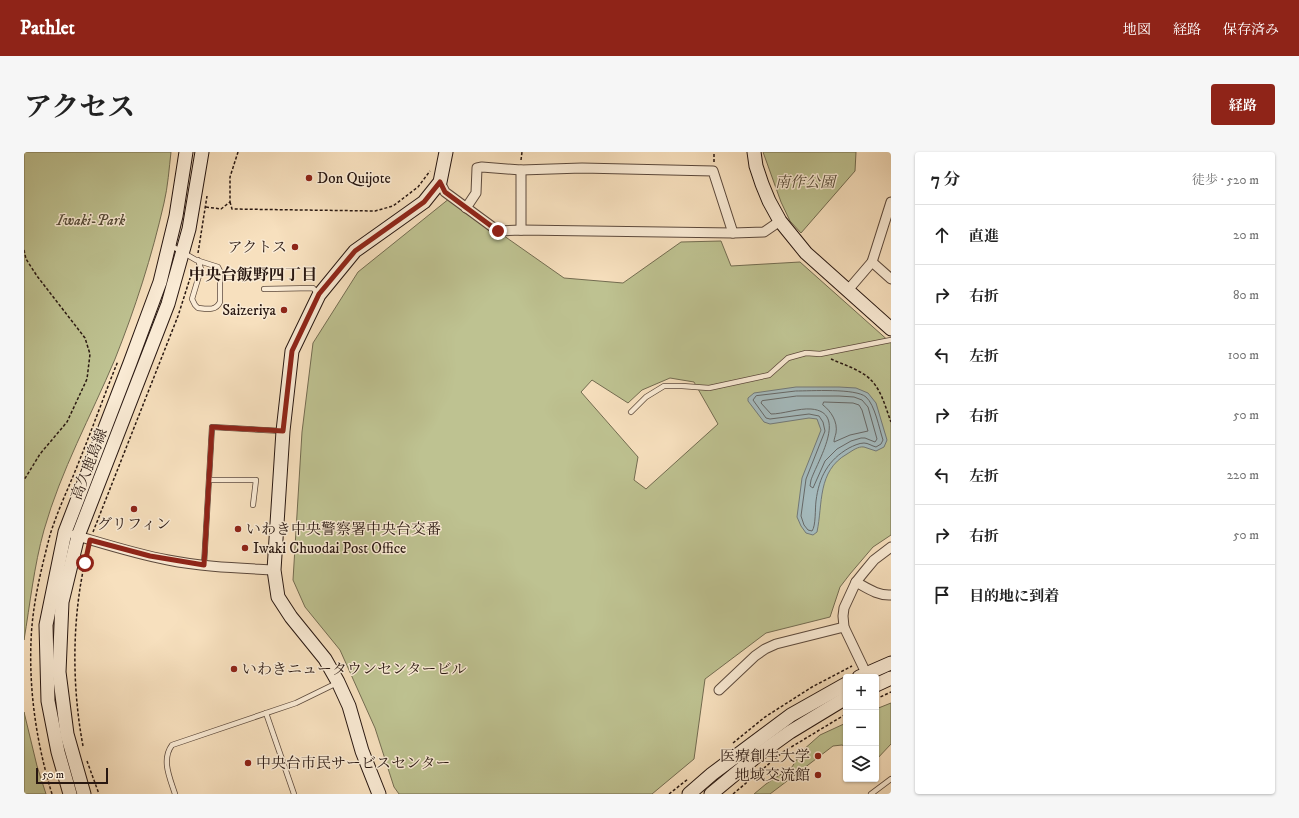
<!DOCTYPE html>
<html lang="ja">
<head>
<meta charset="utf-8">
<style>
	:root { --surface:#fff; --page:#f6f6f6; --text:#222; --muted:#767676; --line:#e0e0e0; --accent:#8f2418 }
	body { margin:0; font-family:"IM FELL DW Pica","Noto Serif JP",serif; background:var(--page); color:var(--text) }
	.controls { position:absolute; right:12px; bottom:12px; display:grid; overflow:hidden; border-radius:4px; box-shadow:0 1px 3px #0004 }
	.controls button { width:36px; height:36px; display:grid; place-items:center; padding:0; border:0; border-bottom:1px solid var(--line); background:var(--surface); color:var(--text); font:20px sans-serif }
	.scale { position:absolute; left:12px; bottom:10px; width:72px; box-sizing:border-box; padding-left:4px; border:2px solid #281711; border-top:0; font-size:11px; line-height:14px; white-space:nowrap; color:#281711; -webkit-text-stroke:3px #faebd5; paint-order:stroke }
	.stop { position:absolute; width:12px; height:12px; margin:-9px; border:3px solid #8f2418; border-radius:50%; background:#fff }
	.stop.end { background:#8f2418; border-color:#fff; box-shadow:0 1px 4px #0008 }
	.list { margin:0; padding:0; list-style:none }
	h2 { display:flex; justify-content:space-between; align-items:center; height:52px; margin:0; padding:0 16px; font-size:17px }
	h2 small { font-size:13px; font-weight:400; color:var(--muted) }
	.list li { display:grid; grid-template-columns:26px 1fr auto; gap:12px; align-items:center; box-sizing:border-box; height:60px; padding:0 16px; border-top:1px solid var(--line) }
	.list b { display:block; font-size:15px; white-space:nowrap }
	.list em { font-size:13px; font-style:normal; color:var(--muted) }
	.icon { flex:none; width:22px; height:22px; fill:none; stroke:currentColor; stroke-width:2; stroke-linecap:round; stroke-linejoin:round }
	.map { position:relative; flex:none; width:867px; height:642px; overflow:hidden; border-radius:4px }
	header { display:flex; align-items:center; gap:24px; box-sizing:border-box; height:56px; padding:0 20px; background:var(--accent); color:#fff }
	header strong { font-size:19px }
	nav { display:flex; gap:22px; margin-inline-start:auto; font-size:14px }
	.intro { display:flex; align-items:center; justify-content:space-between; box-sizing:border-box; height:96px; padding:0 24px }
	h1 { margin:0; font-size:28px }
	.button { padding:10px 18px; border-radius:4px; background:var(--accent); color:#fff; font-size:14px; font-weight:700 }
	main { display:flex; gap:24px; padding:0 24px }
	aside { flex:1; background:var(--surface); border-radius:4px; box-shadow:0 1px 3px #0004 }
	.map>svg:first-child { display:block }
	.green { fill:#bec291; stroke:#736c51; fill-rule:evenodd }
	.water { fill:#a4babd; stroke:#727978 }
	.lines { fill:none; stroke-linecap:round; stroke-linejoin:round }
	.shore { stroke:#666867; stroke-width:1 }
	.lane-casing { stroke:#5c493c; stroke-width:6 }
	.street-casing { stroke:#5c493c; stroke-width:11 }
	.secondary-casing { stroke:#281711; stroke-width:15 }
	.path { stroke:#281711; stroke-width:1.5; stroke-dasharray:3 2; stroke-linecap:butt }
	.lane { stroke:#faebd5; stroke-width:4.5 }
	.street { stroke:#faebd5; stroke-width:9 }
	.secondary { stroke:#faebd5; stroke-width:13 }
	.route { stroke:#8f2418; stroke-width:5 }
	.poi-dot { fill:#8f2418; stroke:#faebd5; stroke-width:1.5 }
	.labels { text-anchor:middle; stroke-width:3; stroke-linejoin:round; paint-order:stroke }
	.poi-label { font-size:15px; fill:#281711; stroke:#faebd5; text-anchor:start }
	.park-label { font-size:15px; font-style:italic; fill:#554a37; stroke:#faebd5 }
	.street-label { font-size:15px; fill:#281711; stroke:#faebd5 }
	.neighbourhood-label { font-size:16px; font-weight:bold; fill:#281711; stroke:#faebd5 }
</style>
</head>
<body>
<header>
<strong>Pathlet</strong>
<nav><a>地図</a><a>経路</a><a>保存済み</a></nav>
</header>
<div class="intro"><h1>アクセス</h1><a class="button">経路</a></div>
<main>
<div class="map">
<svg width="867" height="642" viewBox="0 0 867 642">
	<rect width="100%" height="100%" fill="#f7e0be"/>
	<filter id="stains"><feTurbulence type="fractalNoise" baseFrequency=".005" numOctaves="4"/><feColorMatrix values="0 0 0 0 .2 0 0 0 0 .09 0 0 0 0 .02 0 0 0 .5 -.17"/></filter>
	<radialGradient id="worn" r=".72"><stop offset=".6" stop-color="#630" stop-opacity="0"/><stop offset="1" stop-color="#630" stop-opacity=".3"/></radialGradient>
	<g class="green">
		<path d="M0,0H147C145,17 144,34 140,51C128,104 111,157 91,207C67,264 37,318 20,378C10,414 6,452 0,488Z"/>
		<path d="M739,0H832L831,19L777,81L766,69L757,50Z"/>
		<path d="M426,46L540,126L599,131L657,90L697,89L707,114L776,110L867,191V383L849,395L826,422L816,435L806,465L742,481L681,527L670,607L628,642H375L370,635L351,576L316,498L281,455L269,428L278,280L289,191L334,120ZM646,226L670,230L694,272L622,337L610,328L614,305L557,240L568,228L604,251L618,238Z"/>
		<path d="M867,551V592L852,608V557Z"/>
		<path d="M0,560L13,614L22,642H0Z"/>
		<path d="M822,571V595L818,593L809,594L746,642H730L742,632L768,615L778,599L796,583Z"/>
	</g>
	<path class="water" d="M772,235H815L832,236L844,241L852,251L863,288L860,295L852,299C848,298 844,296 840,295C834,294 828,299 823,302C793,319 799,352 793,380L789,383L782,381L777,374L773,365L778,326L797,278L793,267L785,266L746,272L740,270L724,249V246L730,241Z"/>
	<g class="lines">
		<g class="shore">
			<path d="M772,239C786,239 832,236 842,245C851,253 855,276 859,288L857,292L852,295C848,294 844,291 840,291C835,291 829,294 825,296C804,308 795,325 792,349C791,356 792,374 788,379L784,378L780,373L777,364L782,327L801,279L799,270L795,264L785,262L746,267L742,266L729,248L732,244Z"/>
			<path d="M773,244H815L830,245L838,248L844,255L853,287L851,290L841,286H837L827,289L813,297L801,309L789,336L786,334L787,328C793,310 825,260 787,257C775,256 759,262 747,262L737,251L738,249Z"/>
			<path d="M800,250L829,251L835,253L838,258L844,279L826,283L810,290C810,287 811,285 812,281C814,270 807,259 799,253Z"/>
		</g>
		<defs>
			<g id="lane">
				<path d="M146,93L172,108L194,115L196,119V150C192,159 183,157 174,156L171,153L168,147L177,117L174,108"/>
				<path d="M240,137L289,136L294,142"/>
				<path d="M607,260L622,245L640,234H658L685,236L745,223L764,206L782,201L796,202L867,188"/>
				<path d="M185,328H232L229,353"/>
				<path d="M180,413L188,275L258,279"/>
				<path d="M242,561L270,642"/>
				<path d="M151,642C146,626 137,608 148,593L272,551L313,531"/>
				<path d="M847,642L867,627"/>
			</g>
			<g id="street">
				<path d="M416,30L421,40L474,79L497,78L709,81L740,80L756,69"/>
				<path d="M442,56L452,41L453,16L458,15L497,18L558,16L689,19L709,81"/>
				<path d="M497,78V18"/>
				<path d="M848,110L867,127"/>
				<path d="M824,138L848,110L867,50"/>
				<path d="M50,383C81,392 112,402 144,408C179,415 215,416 250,418"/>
				<path d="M832,430C843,436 854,444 867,443"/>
				<path d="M842,521L820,475L819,464L820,456L832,430L840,420L850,408L867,395"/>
				<path d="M695,538L731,504L741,497L752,492L820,475"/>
			</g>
			<g id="secondary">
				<path d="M730,0L732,14L738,32L745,49L756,69L782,101L867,177"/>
				<path d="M835,525L867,511"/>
				<path d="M852,533L867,526"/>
				<path d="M46,642L34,600L24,549L22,473L41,380L106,211L136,130L152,64L162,0"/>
				<path d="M60,642L43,582L35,520L38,450L54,384L144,152L165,77L178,0"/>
				<path d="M355,642L338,599L325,554L314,530L301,507L267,465L254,445L250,418L259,279L268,199L295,143L331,99L400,50L416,30L422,0"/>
				<path d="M665,642L688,622L767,563L822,532"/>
				<path d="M687,642L734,603L766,580L822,546"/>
			</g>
		</defs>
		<use href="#lane" class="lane-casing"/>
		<use href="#street" class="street-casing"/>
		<use href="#secondary" class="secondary-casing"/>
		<g class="path">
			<path d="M497,8L498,0"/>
			<path d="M690,10V0"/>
			<path d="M206,50L208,57L351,59L369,54L394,35L406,19"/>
			<path d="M182,55L197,57L206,50V25L214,0"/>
			<path d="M0,98L2,107L13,124L61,186L66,202L63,227L43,270L16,302L0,328"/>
			<path d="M174,101L183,44"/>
			<path d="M807,207C820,213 838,218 848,229C858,240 862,257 867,270"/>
			<path d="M69,380L154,164L168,120"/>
			<path d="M852,547L867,540"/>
			<path d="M709,591L741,565L788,535L828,514"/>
			<path d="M59,594C47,530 48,459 64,397"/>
			<path d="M63,609L75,642"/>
			<path d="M28,642C13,593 5,541 7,490C8,454 17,418 26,383C34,357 46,333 56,307C69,275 81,241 94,209"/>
			<path d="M645,642L664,627"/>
			<path d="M709,642L759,600L822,562"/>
		</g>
		<use href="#lane" class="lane"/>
		<use href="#street" class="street"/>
		<use href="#secondary" class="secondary"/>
	</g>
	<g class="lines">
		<path class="route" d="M61,411L66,388L126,404L180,413L188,275L259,279L268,199L295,142L331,99L400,50L416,30L421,40L474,79"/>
	</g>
	<g class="poi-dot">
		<circle cx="285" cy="26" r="4"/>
		<circle cx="271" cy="95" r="4"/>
		<circle cx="260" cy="158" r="4"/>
		<circle cx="110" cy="357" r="4"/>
		<circle cx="214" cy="377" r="4"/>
		<circle cx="221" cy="396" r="4"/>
		<circle cx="210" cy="517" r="4"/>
		<circle cx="794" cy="604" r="4"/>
		<circle cx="224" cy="611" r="4"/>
		<circle cx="794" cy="623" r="4"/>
	</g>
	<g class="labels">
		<g class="poi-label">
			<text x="293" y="31">Don Quijote</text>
			<text x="263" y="100" text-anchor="end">アクトス</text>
			<text x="252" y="163" text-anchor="end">Saizeriya</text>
			<text x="110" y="377" text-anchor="middle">グリフィン</text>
			<text x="222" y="382">いわき中央警察署中央台交番</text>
			<text x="229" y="401">Iwaki Chuodai Post Office</text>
			<text x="218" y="522">いわきニュータウンセンタービル</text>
			<text x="786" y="609" text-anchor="end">医療創生大学</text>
			<text x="232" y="616">中央台市民サービスセンター</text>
			<text x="786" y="628" text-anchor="end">地域交流館</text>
		</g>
		<g class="park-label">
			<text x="781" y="35">南作公園</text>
			<text x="67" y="73">Iwaki-Park</text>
		</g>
		<g class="street-label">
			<text transform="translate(65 312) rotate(-69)" y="5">高久鹿島線</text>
		</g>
		<g class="neighbourhood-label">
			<text x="229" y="128">中央台飯野四丁目</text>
		</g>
	</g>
	<rect width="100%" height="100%" filter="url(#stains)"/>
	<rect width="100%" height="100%" fill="url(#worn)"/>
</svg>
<div class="controls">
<button>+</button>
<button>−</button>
<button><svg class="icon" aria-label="layers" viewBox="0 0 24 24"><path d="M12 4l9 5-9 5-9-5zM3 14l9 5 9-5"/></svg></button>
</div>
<div class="scale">50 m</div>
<div class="stop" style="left:61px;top:411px"></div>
<div class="stop end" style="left:474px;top:79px"></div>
</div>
<aside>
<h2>7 分<small>徒歩 · 520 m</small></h2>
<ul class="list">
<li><svg class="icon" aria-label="ahead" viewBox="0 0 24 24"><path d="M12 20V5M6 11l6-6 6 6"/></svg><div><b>直進</b></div><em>20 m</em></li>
<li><svg class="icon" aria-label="right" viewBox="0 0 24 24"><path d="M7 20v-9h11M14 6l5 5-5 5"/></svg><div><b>右折</b></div><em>80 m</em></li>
<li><svg class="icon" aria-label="left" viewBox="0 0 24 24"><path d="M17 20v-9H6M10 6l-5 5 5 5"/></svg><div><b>左折</b></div><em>100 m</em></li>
<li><svg class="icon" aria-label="right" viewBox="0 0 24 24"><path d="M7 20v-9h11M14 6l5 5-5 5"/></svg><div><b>右折</b></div><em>50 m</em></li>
<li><svg class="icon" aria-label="left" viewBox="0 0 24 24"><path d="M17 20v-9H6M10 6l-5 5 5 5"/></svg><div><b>左折</b></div><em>220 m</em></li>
<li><svg class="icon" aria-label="right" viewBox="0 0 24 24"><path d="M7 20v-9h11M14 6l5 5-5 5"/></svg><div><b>右折</b></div><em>50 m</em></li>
<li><svg class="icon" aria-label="arrive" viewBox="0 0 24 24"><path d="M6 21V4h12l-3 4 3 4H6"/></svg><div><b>目的地に到着</b></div></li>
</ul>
</aside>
</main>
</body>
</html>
